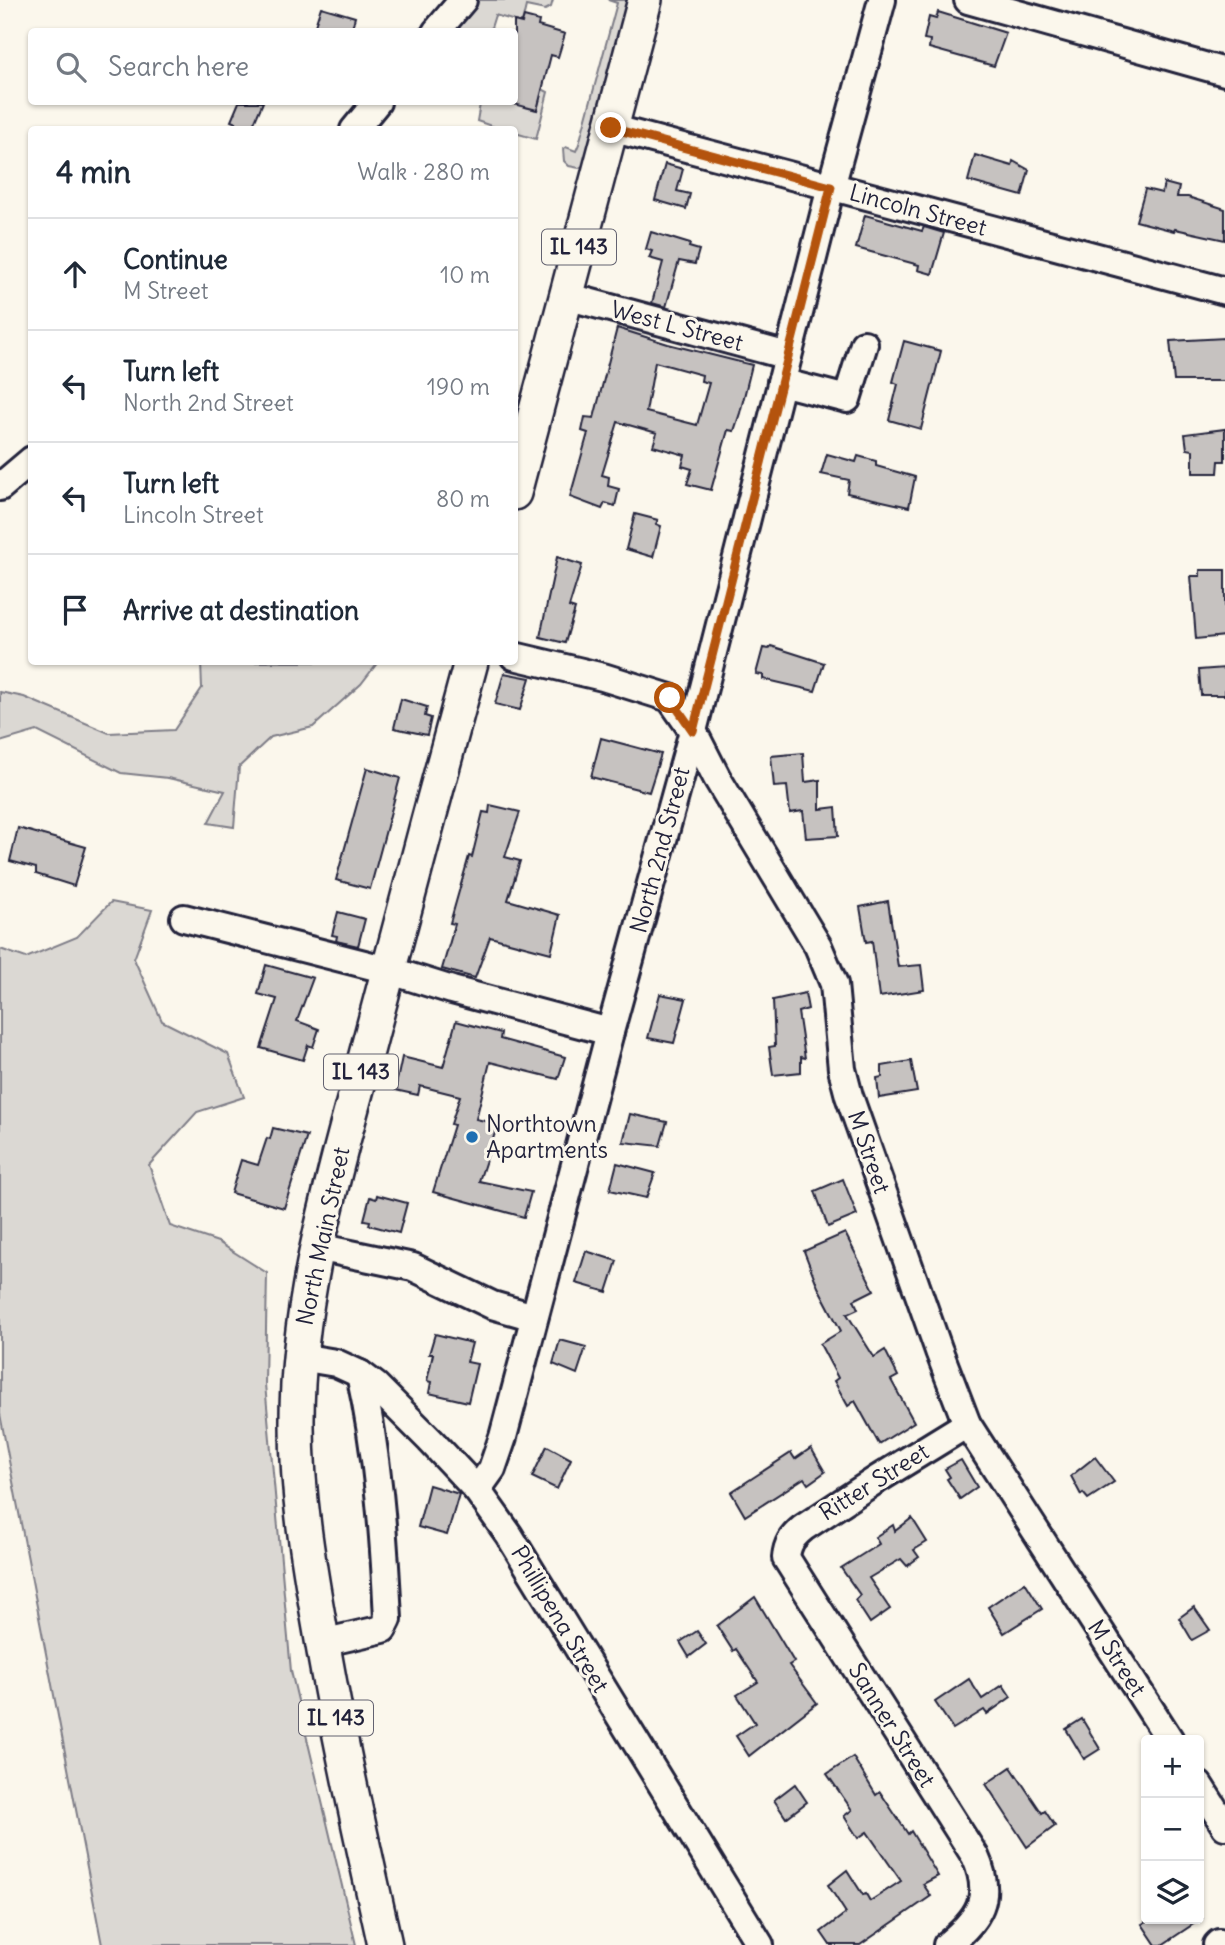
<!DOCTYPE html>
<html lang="en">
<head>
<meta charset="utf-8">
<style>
	:root { --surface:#fff; --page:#f2f2f3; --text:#1f2937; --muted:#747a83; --line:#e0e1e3 }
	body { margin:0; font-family:Delius,sans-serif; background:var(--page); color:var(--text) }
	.controls { position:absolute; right:21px; bottom:21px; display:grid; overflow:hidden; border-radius:7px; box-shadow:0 2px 5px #0004 }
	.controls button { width:63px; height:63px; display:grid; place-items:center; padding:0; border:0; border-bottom:2px solid var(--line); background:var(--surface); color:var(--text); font:35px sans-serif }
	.stop { position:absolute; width:21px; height:21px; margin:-16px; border:5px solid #b45309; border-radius:50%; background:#fff }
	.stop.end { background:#b45309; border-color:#fff; box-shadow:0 2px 7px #0008 }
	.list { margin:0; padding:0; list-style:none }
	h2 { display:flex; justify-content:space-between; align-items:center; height:91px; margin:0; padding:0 28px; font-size:30px }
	h2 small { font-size:23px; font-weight:400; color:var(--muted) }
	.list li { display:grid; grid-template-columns:46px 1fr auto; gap:21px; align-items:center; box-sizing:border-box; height:112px; padding:0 28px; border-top:2px solid var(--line) }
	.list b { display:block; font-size:26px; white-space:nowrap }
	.list p { margin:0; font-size:23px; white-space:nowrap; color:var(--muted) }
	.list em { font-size:23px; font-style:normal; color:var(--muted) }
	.icon { flex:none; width:38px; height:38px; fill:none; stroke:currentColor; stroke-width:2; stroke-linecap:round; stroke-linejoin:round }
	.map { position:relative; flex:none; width:1225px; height:1945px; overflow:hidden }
	.search { position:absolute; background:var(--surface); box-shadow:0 2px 5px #0004; left:28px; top:28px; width:490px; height:77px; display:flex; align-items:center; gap:18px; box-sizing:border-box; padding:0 24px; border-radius:7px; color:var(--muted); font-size:26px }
	.panel { position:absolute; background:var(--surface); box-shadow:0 2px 5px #0004; left:28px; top:126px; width:490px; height:539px; border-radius:7px }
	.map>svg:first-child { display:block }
	.green { fill:#dbd8d3; stroke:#7e7d87; stroke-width:2 }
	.building { fill:#c6c2c0; stroke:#22223b; stroke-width:2; fill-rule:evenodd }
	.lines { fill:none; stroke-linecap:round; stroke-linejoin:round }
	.minor-casing { stroke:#22223b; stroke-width:32 }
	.major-casing { stroke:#22223b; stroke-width:38 }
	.minor { stroke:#fbf7ec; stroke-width:26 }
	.major { stroke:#fbf7ec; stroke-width:33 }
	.route { stroke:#b45309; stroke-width:9 }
	.poi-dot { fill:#1f6fb2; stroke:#fbf7ec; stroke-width:2.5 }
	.labels { text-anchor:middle; stroke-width:6; stroke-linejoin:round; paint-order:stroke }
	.shield { fill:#fbf7ec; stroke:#636270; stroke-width:2 }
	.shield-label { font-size:21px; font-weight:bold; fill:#22223b }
	.street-label { font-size:23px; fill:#22223b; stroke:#fbf7ec }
	.poi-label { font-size:23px; fill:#22223b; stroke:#fbf7ec; text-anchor:start }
</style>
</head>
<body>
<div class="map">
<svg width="1225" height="1945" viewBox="0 0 1225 1945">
	<rect width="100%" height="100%" fill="#fbf7ec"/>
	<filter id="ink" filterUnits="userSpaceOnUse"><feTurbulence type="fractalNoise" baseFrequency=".0143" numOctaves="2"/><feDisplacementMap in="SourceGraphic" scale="14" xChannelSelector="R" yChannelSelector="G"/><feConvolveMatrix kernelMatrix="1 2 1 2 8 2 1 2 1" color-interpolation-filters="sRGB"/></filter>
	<g filter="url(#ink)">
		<g class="green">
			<path d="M476,0H553L551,7L545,10L526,6L522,23L495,15L490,31L450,32Z"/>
			<path d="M608,0H627L584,165L579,168L569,166L564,161L563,149L566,147L576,151L579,144L617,3Z"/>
			<path d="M542,89L548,92L536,139L515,133L514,130L500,129L477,121L480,104H483V102H505L537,110Z"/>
			<path d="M201,662H378L361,684L313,727L271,737L239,767L234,827L208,823L225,791L168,778L121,773L37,731L0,742V692L24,697L109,733L174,730L202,688Z"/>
			<path d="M111,902L152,910L134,959L162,1021L228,1054L244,1097L197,1112L149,1165L170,1226L218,1242L267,1273L265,1384L291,1671L356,1945H102L0,1414V949L26,958L77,937Z"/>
		</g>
		<g class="building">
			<path d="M321,7L355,17L351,32H313Z"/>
			<path d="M938,12L1006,33L994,66L929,48L930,40L924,39L929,17L936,19Z"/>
			<path d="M524,17L539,21L538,26L565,34L558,57L551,55L537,110L514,104V21L522,23Z"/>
			<path d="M239,102H263L251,130H233L236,123L231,121Z"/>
			<path d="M975,155L1012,166L1013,161L1029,170L1022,196L968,181Z"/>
			<path d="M665,164L683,169L677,191L690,194L686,209L655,200Z"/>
			<path d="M1164,183L1179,187L1177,197H1188L1225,209V240L1175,229L1174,231L1136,221L1145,189L1162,193Z"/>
			<path d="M865,215L922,231L924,227L944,233L932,274L918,270L919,265L856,248Z"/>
			<path d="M651,232L690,244L689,247L699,250L695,264L679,261L666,307L652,303L663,262L649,258L652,251L646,249Z"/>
			<path d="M617,328L668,344L752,365L740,413L734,431L728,430L711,490L687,484L692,469L682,466L685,455L653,446L657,433L618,422L602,475L609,477L608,486L619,489L615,506L605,503L602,509L570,497L588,433L582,431L585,417L594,418ZM655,362L702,375L701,381L709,383L697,425L646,412Z"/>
			<path d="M1225,338V381H1174L1170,341Z"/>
			<path d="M904,341L941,351L921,429L889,420L898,384L893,382Z"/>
			<path d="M1225,429V461H1219L1218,473H1193V450L1187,449L1185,434Z"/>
			<path d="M827,454L856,462L858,456L876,461V466L915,477L909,507L847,493L849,480L821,474Z"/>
			<path d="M635,514L658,520L656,524L661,526L653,557L626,549Z"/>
			<path d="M557,557L582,565L569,607L575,609L565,643L540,637Z"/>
			<path d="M1200,570H1225V636L1196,639L1191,576H1200Z"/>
			<path d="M771,646L824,663L815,691L763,679V675L756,674L763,648L769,649Z"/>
			<path d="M1225,668V695H1201L1199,670Z"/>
			<path d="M504,673L530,678L520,710L495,704Z"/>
			<path d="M401,699L427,707L425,716L431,718L427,735L394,728Z"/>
			<path d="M601,738L661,754L649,792L591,777Z"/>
			<path d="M803,753L805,782L820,780V809L836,807L838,836L806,838L803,811L790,813L787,786L774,787L771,756Z"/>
			<path d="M367,768L400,778L370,889L336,880Z"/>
			<path d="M490,805L520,812L505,857L520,861L508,900L560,915L551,953L490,937L475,978L442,969L455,924L450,923L469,856L472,857L483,812L489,813Z"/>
			<path d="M18,828L86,847L74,886L36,874V868L10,861Z"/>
			<path d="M888,901L898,967L921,965L924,990L879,997L872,941L866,942L860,907Z"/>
			<path d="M338,912L365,919L358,946L336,941L337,936L332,935Z"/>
			<path d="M266,965L313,978L297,1021L319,1029L313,1047L308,1045L303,1060L261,1048L277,999L258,994Z"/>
			<path d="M805,993L808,1009L798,1012L805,1058L801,1057V1072L773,1075L769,1047L775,1046L773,1000Z"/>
			<path d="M660,994L686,999L674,1043L648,1038Z"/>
			<path d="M456,1021L501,1033L500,1039L565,1057L558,1079L490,1062L476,1119L498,1124L479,1181L531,1192L524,1217L433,1192L454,1125L451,1124L460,1096L420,1086L418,1095L395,1090L402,1057L443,1067Z"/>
			<path d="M911,1061L917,1092L879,1098L877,1078L882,1077V1066Z"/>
			<path d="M630,1114L667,1122L660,1146L623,1142Z"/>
			<path d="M273,1128L307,1136L284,1208L231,1193L241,1160L258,1165L267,1138L270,1139Z"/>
			<path d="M617,1163L655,1173L646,1198L610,1190Z"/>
			<path d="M843,1179L857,1215L828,1227L815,1191Z"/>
			<path d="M377,1195L407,1203L399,1233L369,1225L370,1221L364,1220L370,1197L376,1199Z"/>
			<path d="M845,1233L874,1290L854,1300L858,1309L847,1314L874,1357L885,1350L898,1376L891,1380L914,1422L879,1444L855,1401L848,1406L834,1381L838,1378L820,1344L841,1331L818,1287L804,1251Z"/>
			<path d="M586,1251L617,1261L607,1292L576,1283Z"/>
			<path d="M435,1334L472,1343L467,1362L477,1364L468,1402L429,1393L431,1382L427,1381L433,1354H429Z"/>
			<path d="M560,1340L586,1347L577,1374L553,1364Z"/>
			<path d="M547,1446L571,1459L557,1489L532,1477Z"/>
			<path d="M811,1448L825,1472L808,1484L804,1478L745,1516L731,1492L791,1453L795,1459Z"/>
			<path d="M1095,1457L1114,1482L1088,1499L1083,1493L1081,1495L1071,1476Z"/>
			<path d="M961,1460L977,1487L960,1499L947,1479L950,1477L945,1469Z"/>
			<path d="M429,1485L459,1494L447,1535L418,1527Z"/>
			<path d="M912,1518L927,1542L914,1550L919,1557L907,1566L901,1559L869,1578L890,1609L870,1623L855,1600L860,1595L841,1568L879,1544L875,1537L893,1525L895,1531Z"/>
			<path d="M1025,1582L1042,1609L1004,1633L988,1607Z"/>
			<path d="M755,1597L794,1662L789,1665L817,1703L749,1756L736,1736L755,1723L737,1695L758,1682L736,1649L733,1651L717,1626Z"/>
			<path d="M1194,1607L1210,1630L1192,1640L1179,1618Z"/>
			<path d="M697,1631L706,1644L689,1657L680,1642Z"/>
			<path d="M969,1679L982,1699L1003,1685L1011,1697L987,1714L984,1710L953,1729L935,1702Z"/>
			<path d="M1082,1719L1100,1749L1084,1759L1066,1729Z"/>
			<path d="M853,1757L876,1795L880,1792L908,1834L911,1831L938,1876L923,1884L931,1896L860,1945H830L821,1932L846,1913L828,1885L847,1870L863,1895L866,1894L870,1901L901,1881L867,1832L858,1838L844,1816L852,1810L827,1774Z"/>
			<path d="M1011,1767L1042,1813L1045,1811L1055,1826L1027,1847L986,1784Z"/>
			<path d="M795,1784L807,1802L786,1818L774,1800Z"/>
			<path d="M1151,1919H1201L1162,1945H1156L1142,1924Z"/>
		</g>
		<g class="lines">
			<defs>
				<g id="minor">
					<path d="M968,0L1225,72"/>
					<path d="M436,32L463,0"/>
					<path d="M611,128L1225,291"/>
					<path d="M354,130L377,102"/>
					<path d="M566,296L788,356"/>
					<path d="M781,382L847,399L864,344"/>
					<path d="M0,487L32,460"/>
					<path d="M514,656L603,677L670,698L693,731L717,778L818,946L834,984L842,1069L849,1096L939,1351L967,1424L1170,1740"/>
					<path d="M184,918L388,970L452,990L610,1032"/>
					<path d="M317,1247L413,1267L492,1305L534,1317"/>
					<path d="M300,1357L336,1363L360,1374L376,1386L430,1440L477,1490L509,1535L760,1945"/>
					<path d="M477,1490L492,1469L503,1437L610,1032L693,731L831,187L882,0"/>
					<path d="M322,1643L383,1629L388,1619C384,1536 378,1454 360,1374"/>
					<path d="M1199,1785L1225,1826"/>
					<path d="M947,1945C979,1919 994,1898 975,1856L786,1558C787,1544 792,1537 803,1528L876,1480L967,1424"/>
					<path d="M1217,1945L1219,1943"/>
				</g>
				<g id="major">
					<path d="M514,493L645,0"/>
					<path d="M385,1945C362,1840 338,1735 320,1628C308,1560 297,1494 297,1425C296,1304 331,1186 362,1070C398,933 434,798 471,662"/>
				</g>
			</defs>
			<use href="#minor" class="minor-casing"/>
			<use href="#major" class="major-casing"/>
			<use href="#minor" class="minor"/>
			<use href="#major" class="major"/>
		</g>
	</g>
	<g class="lines" filter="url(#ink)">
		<path class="route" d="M611,128L831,187L693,731L670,698"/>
	</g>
	<circle class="poi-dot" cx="472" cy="1137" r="7"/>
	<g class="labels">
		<g class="shield">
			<rect x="542" y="229.5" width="74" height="35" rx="5"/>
			<rect x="324" y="1054.5" width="74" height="35" rx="5"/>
			<rect x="299" y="1700.5" width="74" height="35" rx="5"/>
		</g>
		<g class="shield-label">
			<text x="579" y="254">IL 143</text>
			<text x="361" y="1079">IL 143</text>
			<text x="336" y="1725">IL 143</text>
		</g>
		<g class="street-label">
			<text transform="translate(918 210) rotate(15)" y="8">Lincoln Street</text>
			<text transform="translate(677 326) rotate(15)" y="8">West L Street</text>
			<text transform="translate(660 850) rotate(-75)" y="8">North 2nd Street</text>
			<text transform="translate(869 1152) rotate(71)" y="8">M Street</text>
			<text transform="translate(323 1236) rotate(-78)" y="8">North Main Street</text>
			<text transform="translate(874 1482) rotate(-32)" y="8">Ritter Street</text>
			<text transform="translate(560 1619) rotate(59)" y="8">Phillipena Street</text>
			<text transform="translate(1117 1658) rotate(57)" y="8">M Street</text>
			<text transform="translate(892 1725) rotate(58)" y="8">Sanner Street</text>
		</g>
		<g class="poi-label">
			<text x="486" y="1132">Northtown<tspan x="486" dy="26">Apartments</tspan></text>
		</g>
	</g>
</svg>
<div class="controls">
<button>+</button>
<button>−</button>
<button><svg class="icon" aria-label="layers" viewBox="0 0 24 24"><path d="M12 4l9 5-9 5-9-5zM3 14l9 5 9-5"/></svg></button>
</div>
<div class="stop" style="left:670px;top:698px"></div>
<div class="stop end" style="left:611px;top:128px"></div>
<div class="search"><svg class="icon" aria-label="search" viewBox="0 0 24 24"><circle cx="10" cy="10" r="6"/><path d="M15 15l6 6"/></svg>Search here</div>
<section class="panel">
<h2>4 min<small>Walk · 280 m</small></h2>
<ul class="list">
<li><svg class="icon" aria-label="ahead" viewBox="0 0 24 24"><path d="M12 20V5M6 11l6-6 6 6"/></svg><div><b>Continue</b><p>M Street</p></div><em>10 m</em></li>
<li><svg class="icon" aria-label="left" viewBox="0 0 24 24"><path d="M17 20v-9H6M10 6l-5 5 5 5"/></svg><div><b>Turn left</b><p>North 2nd Street</p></div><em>190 m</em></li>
<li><svg class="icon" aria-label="left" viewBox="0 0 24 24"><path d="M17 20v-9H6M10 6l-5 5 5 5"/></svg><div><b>Turn left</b><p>Lincoln Street</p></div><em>80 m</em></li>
<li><svg class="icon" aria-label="arrive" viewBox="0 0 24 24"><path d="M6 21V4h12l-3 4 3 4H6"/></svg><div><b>Arrive at destination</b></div></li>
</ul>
</section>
</div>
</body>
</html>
